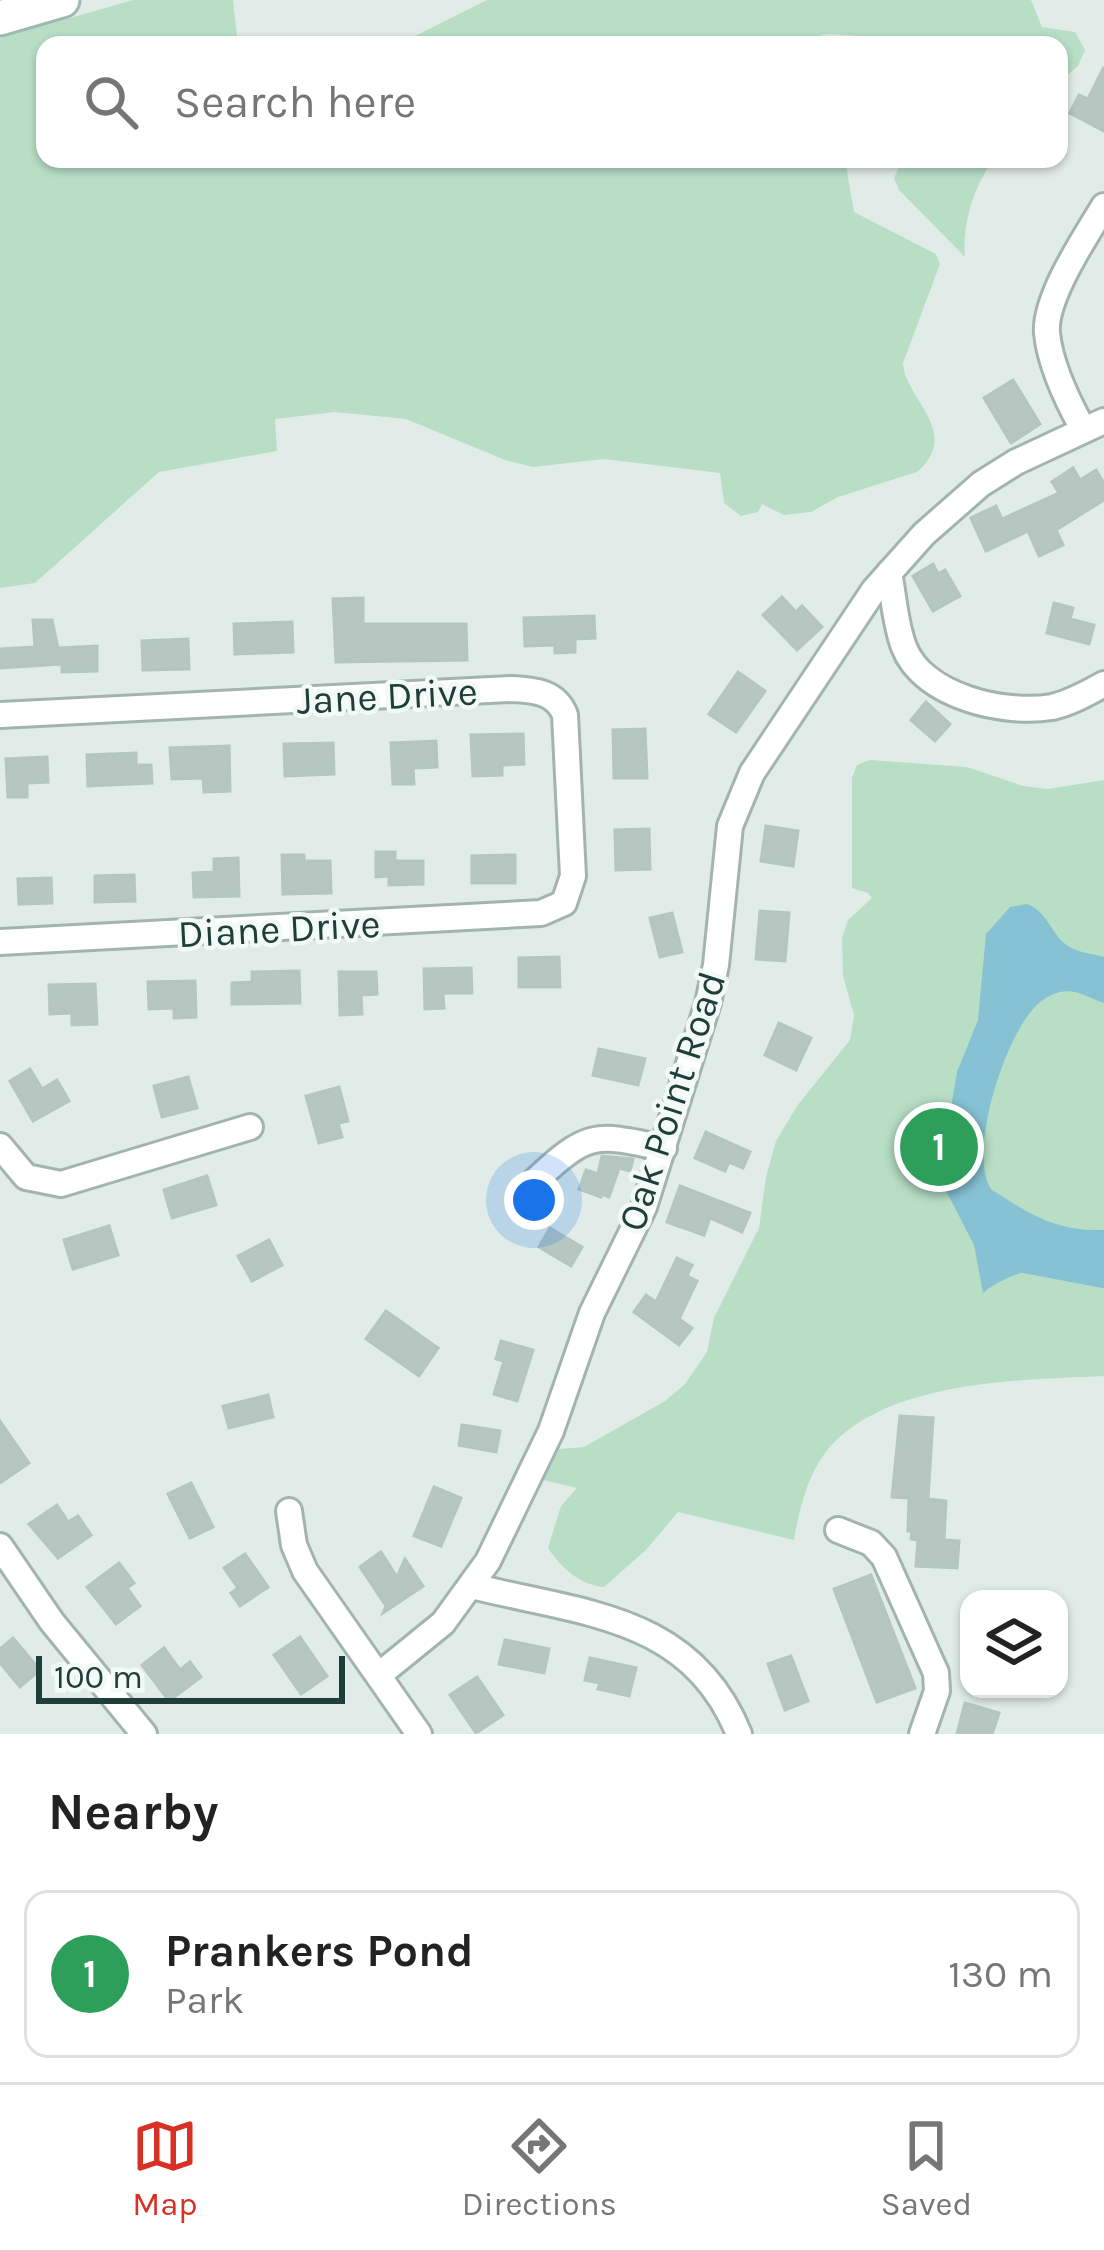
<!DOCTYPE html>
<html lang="en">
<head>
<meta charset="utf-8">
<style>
	:root { --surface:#fff; --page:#f6f6f6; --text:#222; --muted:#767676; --line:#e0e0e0; --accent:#d93025 }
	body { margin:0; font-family:Karla,sans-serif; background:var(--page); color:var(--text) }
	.controls { position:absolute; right:36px; bottom:36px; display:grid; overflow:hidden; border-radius:24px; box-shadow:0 3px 9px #0004 }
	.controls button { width:108px; height:108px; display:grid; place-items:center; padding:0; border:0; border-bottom:3px solid var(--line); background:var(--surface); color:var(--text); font:60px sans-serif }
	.scale { position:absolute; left:36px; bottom:30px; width:309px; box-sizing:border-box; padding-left:12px; border:6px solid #203e38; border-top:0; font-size:33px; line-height:42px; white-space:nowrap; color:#203e38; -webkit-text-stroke:9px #f2f9f6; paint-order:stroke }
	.you { position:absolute; left:534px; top:1200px; width:42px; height:42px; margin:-30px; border:9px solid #fff; border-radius:50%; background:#1a73e8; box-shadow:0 0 0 18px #1a73e833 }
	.badge { display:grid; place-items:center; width:78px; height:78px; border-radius:50%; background:var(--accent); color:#fff; font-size:39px; font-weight:700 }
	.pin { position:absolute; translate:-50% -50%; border:6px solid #fff; box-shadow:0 3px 12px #0006 }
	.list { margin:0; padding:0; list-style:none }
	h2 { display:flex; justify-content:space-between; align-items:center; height:156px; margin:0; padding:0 48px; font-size:51px }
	h2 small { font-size:39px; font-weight:400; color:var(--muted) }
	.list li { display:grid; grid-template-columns:78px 1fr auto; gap:36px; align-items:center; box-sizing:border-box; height:168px; margin:0 24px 24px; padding:0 24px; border:3px solid var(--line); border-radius:24px }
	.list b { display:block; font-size:45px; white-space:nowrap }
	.list p { margin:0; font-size:39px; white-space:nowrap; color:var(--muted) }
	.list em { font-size:39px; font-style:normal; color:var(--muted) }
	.icon { flex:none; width:66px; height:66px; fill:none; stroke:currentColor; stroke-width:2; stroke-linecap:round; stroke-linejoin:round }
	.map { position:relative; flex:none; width:1104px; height:1734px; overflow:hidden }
	.search { position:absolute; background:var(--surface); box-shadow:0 3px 9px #0004; left:36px; right:36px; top:36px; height:132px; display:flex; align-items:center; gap:30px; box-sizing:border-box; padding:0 42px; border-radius:24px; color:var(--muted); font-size:45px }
	.sheet { height:348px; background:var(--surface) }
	nav { display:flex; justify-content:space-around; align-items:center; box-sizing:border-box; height:168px; border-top:3px solid var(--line); background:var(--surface); font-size:33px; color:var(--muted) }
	nav a { display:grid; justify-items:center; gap:6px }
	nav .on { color:var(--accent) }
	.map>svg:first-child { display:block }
	.green { fill:#b8dfc6 }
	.water { fill:#86c2d4 }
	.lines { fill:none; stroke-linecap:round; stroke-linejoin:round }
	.river { stroke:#86c2d4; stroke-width:36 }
	.building { fill:#b6c7c1; stroke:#b3c6c0; stroke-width:3 }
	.street-casing { stroke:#a3b4b0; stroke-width:30 }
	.secondary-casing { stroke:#9fb9b1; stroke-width:39 }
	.street { stroke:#fff; stroke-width:24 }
	.secondary { stroke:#fff; stroke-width:33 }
	.labels { text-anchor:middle; stroke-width:9; stroke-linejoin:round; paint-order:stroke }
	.street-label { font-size:39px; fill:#203e38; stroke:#f2f9f6 }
</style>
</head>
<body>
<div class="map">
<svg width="1104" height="1734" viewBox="0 0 1104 1734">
	<rect width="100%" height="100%" fill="#e1ece8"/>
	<g class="green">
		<path d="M133,0H233L238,45H45V159H845L854,212L936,254L940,264L903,363C904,398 963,432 917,472L838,497L811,512L784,515L762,504L758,512L741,516L724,503L720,473L604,459L533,467L505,460L406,419L335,412L275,419L277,451L159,472L35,583L0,588V38Z"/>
		<path d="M487,0H1031L1042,27L1075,32L1085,50L1078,66L1059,82V45H916L898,39L830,34L821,35L816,45H397Z"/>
		<path d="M903,159H994C974,185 962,224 965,257L899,190L894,178Z"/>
		<path d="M870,760L967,767L1023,786L1048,789L1104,780V1376C1020,1380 882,1380 825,1453C807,1477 799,1511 794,1540L678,1512L646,1550L604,1587C580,1585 561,1568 548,1548L561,1506L577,1488L535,1478L548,1450L584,1447L665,1401L685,1384L707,1352L714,1318L759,1228L766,1177L776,1141L797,1106L850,1040L854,1015L843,976L842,938L848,920L872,898L868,893L852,888V778L857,765Z"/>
	</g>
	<path class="water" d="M1027,904C1046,911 1050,930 1064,943C1075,953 1091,953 1104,957V1003C1080,995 1069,983 1043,1000C1008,1022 965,1156 992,1190C993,1191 1007,1199 1008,1200C1041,1221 1065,1231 1104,1230V1258C1067,1262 1011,1268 983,1293L974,1245L942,1183L941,1167L957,1072L978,1020L986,934L1010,907Z"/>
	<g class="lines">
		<path class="river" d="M1025,1255L1104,1270"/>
	</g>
	<g class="building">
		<path d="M1104,67V131L1070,113L1079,95L1088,99Z"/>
		<path d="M1013,380L1040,424L1011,443L984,398Z"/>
		<path d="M1073,468L1080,480L1096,470L1104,483V500L1056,530L1063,545L1039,556L1028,531L986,551L971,518L996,506L1002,519L1059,493L1052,482Z"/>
		<path d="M933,564L938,574L945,570L960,596L933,611L913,576Z"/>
		<path d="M782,597L796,612L802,606L822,627L797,650L763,615Z"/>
		<path d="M363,598V624H466L467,660L336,662L333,599Z"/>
		<path d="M1054,603L1073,608L1070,619L1094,625L1089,644L1047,633Z"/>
		<path d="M594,616L595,638L575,639V652L555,653V645L525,646L524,618Z"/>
		<path d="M33,620H52L58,648L97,646V671L62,672V664L0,668V649L35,647Z"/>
		<path d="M292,622L293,652L235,654L234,624Z"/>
		<path d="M188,639L189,669L143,670L142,641Z"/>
		<path d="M738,672L765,691L736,732L709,714Z"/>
		<path d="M926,702L950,724L935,741L911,720Z"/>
		<path d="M645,729L647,778H614L613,730Z"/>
		<path d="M523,734L524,764L502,765V775L473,776L471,735Z"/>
		<path d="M436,741L437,767L413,768L414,784H393L391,743Z"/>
		<path d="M333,743L334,774L285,776L284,744Z"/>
		<path d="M229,746L230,791L204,792L203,778L172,779L170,748Z"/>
		<path d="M136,753V765H151L152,783L88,786L87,755Z"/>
		<path d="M47,757L48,782L27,783V797H8L6,759Z"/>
		<path d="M766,826L798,831L793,866L761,861Z"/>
		<path d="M649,829L650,869L616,870L615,830Z"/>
		<path d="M376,852H395V861H423V884L389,885V876L376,877Z"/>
		<path d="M282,855H304V861H330L331,893L283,894Z"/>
		<path d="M515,855V883H472V856Z"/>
		<path d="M238,858L239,896L194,897L193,873L214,872V859Z"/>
		<path d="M134,875L135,901L95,902V876Z"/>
		<path d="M51,878L52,903L19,904L18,879Z"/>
		<path d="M760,911L789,913L785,961L756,959Z"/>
		<path d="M672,913L682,952L660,957L650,918Z"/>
		<path d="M559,957L560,987H519V958Z"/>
		<path d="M471,968L472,993H443L444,1008L425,1009L424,969Z"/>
		<path d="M299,971L300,1003L232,1004V983L252,982V972Z"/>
		<path d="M339,972H376L377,994L361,995L362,1014L340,1015Z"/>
		<path d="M195,981L196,1017L174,1018V1008L149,1009L148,982Z"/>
		<path d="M95,984L97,1024L72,1025V1013L50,1014L49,985Z"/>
		<path d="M779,1023L811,1038L796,1070L765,1055Z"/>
		<path d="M599,1049L645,1059L638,1085L593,1075Z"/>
		<path d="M30,1069L42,1089L57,1080L69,1101L33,1121L10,1081Z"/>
		<path d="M188,1077L197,1108L162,1117L154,1086Z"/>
		<path d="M339,1087L348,1121L338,1123L342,1137L319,1143L306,1096Z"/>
		<path d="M706,1132L750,1152L743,1168L729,1162L725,1171L695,1158Z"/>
		<path d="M602,1156L633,1159L630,1171L619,1168L609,1197L602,1194L601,1197L579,1189L586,1170L598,1174Z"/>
		<path d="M207,1176L216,1205L172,1218L164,1190Z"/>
		<path d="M680,1186L750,1213L742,1232L710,1218L704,1235L667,1222Z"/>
		<path d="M109,1226L118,1255L73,1269L64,1240Z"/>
		<path d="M550,1228L582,1247L571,1266L539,1247Z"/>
		<path d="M269,1240L282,1265L252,1281L238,1256Z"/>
		<path d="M677,1258L692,1265L687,1276L697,1281L679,1319L692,1328L679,1345L634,1312L646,1295L656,1302Z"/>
		<path d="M386,1311L438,1348L419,1376L366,1339Z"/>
		<path d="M501,1341L533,1350L517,1401L494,1394L504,1361L496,1359Z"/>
		<path d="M268,1395L273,1417L229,1428L223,1406Z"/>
		<path d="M900,1416L933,1418L928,1499L946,1501L944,1540L959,1541L957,1568L916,1566L918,1540L911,1539L912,1531H908L909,1498L892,1497Z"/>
		<path d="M0,1421L29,1463L0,1483Z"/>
		<path d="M462,1425L500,1431L496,1452L459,1445Z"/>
		<path d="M191,1483L213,1527L190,1538L168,1494Z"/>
		<path d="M434,1487L461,1498L441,1546L414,1536Z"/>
		<path d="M57,1505L68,1522L78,1516L91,1535L58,1558L29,1524Z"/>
		<path d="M381,1552L397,1577L405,1559L423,1586L383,1613L386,1606L360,1567Z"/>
		<path d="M245,1554L268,1587L240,1606L231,1593L238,1588L224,1568Z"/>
		<path d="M119,1563L134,1583L127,1588L140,1606L116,1624L87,1587Z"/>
		<path d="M871,1575L915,1688L877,1702L834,1589Z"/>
		<path d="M300,1637L327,1676L301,1694L274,1655Z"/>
		<path d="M13,1638L40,1670L20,1687L0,1663V1649Z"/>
		<path d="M505,1640L549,1649L544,1673L499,1664Z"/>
		<path d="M164,1648L180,1670L190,1662L201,1677L169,1701L142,1665Z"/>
		<path d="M791,1656L808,1701L785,1710L768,1664Z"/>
		<path d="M590,1658L636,1668L629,1696L598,1689L600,1683L585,1680Z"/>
		<path d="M477,1677L503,1715L476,1733L450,1695Z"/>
		<path d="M965,1703L999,1713L992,1734H957Z"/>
	</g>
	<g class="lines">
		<defs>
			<g id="street">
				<path d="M1083,429C1068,402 1050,364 1047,333C1044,298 1086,236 1104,206"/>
				<path d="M889,573C894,597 895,624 904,647C923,697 1005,715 1052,707C1070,703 1088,693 1104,684"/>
				<path d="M0,715L512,689C535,690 556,692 565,715L573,876L564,903L541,913L0,942"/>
				<path d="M0,1146L26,1177L61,1184L250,1127"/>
				<path d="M536,1180C589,1130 596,1134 664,1148"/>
				<path d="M289,1511L294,1545L305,1571L419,1734"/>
				<path d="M838,1530L871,1543L884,1557L936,1673L937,1691L922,1734"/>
				<path d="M0,1546L52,1622L144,1734"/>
				<path d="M472,1586C583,1614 691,1615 739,1734"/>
				<path d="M379,1675L443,1623L488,1561L551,1431L592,1313L644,1207L708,1003L716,965L730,826L752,773L874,590L924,534L981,484L1016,462L1104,421"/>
			</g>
			<path id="secondary" d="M0,18L62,0"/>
		</defs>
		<use href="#street" class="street-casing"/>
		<use href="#secondary" class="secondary-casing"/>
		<use href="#street" class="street"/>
		<use href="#secondary" class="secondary"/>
	</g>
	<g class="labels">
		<g class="street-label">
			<text transform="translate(387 695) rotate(-3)" y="14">Jane Drive</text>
			<text transform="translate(279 928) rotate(-3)" y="14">Diane Drive</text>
			<text transform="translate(671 1101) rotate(-72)" y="14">Oak Point Road</text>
		</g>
	</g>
</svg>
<div class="controls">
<button><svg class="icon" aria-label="layers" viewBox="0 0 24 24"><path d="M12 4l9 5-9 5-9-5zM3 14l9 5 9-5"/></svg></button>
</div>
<div class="scale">100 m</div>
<div class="you"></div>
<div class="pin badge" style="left:939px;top:1147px;background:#2e9e5b">1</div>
<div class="search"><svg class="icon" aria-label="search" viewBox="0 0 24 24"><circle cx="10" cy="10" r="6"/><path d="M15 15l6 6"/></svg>Search here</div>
</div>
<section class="sheet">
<h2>Nearby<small></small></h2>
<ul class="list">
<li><span class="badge" style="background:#2e9e5b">1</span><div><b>Prankers Pond</b><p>Park</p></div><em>130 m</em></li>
</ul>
</section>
<nav>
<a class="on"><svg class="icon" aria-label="map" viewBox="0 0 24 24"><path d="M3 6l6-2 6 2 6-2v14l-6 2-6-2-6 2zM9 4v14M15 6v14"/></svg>Map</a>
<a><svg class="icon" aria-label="directions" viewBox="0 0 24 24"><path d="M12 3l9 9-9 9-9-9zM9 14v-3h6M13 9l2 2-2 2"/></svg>Directions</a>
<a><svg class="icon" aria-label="saved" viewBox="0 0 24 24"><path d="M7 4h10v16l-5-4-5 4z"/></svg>Saved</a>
</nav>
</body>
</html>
